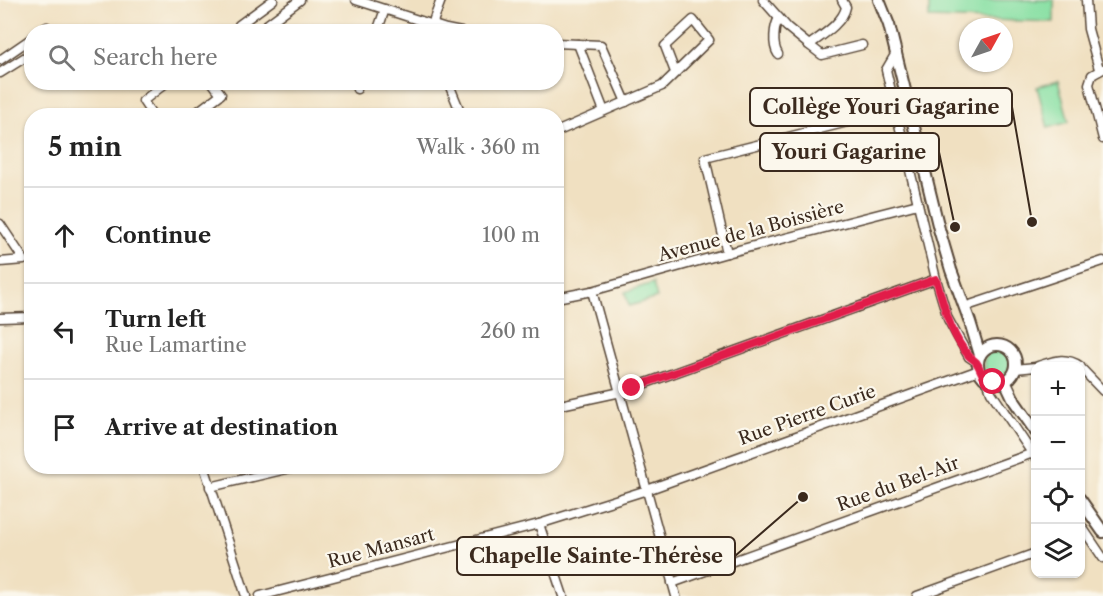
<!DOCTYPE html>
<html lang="en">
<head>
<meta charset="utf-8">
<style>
	:root { --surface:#fff; --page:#f2f2f2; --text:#222; --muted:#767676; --line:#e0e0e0 }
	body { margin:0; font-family:"Libre Caslon Text",serif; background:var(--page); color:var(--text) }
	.controls { position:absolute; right:18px; bottom:18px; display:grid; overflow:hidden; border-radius:12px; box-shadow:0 2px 4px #0004 }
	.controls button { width:54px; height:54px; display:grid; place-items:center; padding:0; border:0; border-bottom:2px solid var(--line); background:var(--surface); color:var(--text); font:30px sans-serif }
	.compass { position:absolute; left:959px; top:18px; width:54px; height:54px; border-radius:50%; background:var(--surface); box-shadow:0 2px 4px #0004; rotate:50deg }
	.stop { position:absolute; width:18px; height:18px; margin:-14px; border:4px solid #e11d48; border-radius:50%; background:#fff }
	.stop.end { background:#e11d48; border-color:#fff; box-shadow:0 2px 6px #0008 }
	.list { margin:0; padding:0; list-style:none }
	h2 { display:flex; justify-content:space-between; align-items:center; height:78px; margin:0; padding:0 24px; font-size:26px }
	h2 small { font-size:20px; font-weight:400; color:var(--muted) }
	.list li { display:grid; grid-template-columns:39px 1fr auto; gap:18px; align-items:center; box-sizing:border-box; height:96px; padding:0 24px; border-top:2px solid var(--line) }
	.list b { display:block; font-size:22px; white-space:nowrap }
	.list p { margin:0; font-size:20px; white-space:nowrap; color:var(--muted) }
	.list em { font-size:20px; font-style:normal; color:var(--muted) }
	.icon { flex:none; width:33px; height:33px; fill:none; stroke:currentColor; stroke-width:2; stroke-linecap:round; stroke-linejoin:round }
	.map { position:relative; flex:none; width:1103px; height:596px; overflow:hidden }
	.search { position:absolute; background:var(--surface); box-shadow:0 2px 4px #0004; left:24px; top:24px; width:540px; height:66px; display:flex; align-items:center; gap:15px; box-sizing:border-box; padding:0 21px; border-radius:24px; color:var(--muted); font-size:22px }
	.panel { position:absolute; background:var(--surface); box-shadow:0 2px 4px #0004; left:24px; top:108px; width:540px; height:366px; border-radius:24px }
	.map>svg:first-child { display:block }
	.green { fill:#89e0a4; stroke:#628561; stroke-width:1.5 }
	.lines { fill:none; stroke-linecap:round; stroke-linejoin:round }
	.minor-casing { stroke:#564536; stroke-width:11 }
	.tertiary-casing { stroke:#564536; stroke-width:14 }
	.minor { stroke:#fff; stroke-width:8 }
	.tertiary { stroke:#fff; stroke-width:10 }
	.route { stroke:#e11d48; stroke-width:8 }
	.labels { text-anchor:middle; stroke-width:4.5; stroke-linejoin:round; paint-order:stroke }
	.street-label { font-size:18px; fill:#3b2a1e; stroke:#fbf7ec }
	.leader { fill:none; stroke:#3b2a1e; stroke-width:2 }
	.callout-dot { fill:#3b2a1e; stroke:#fbf7ec; stroke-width:2 }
	.callout { fill:#fbf7ec; stroke:#3b2a1e; stroke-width:2 }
	.callout-label { font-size:20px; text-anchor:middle; font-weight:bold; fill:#3b2a1e }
</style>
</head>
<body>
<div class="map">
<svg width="1103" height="596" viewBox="0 0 1103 596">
	<rect width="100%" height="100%" fill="#fbf7ec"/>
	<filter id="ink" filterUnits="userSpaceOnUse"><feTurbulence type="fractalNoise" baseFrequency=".0167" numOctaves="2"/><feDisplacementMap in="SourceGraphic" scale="12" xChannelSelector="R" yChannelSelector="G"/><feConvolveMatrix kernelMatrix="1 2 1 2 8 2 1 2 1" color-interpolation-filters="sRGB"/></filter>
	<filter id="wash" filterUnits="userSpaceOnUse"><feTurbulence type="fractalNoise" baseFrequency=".008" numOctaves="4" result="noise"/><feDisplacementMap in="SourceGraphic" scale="24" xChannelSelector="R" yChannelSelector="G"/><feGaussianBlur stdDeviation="1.35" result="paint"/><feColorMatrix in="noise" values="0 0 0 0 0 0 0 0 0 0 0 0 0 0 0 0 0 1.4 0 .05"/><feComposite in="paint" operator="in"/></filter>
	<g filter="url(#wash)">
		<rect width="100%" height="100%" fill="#f0e0c1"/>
		<g class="green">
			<path d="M929,0H1054V22L929,18Z"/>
			<path d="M1058,81L1069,122L1048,128L1037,87Z"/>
			<path d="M653,283L657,298L629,306L625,292Z"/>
			<circle cx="997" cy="363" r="13"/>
		</g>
	</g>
	<g filter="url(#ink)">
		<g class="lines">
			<defs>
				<g id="minor">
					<path d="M356,0L446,29L461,32"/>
					<path d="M763,0L787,27L809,45C821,36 843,23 846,7L842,0"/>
					<path d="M1086,0L1088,29L1099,69"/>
					<path d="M433,28L434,19L441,0"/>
					<path d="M41,32L47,27L50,32"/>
					<path d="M244,32L239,25L273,0"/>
					<path d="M257,32L300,0"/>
					<path d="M377,32L385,9"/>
					<path d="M556,43L578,44"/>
					<path d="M809,45L822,55L862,45"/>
					<path d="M896,53L886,70L936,279L948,319L969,357L978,363"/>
					<path d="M778,54C772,45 774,26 779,18"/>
					<path d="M0,60L32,38"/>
					<path d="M1103,69L1092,75L1089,84L1103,139"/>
					<path d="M0,73L32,53"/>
					<path d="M448,82L462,116"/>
					<path d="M357,89L359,82"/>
					<path d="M604,111L578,44L601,45L626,102"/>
					<path d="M153,116L143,101L167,82"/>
					<path d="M192,116L221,94L212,82"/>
					<path d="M556,132L662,86L709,40L693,20L665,46L675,72"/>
					<path d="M0,224L24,260L0,262"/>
					<path d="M727,253L705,158L895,110"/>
					<path d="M592,291L676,596"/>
					<path d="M556,298L592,291L727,253L918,204"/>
					<path d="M964,307L1103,261"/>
					<path d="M0,318L32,317"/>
					<path d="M1038,366C1054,361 1065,356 1080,366"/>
					<path d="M1080,367L1103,391"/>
					<path d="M1015,369L1036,367"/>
					<path d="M987,380L991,392L1034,456"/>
					<path d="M556,406L621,392L936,279"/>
					<path d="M204,466L246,596"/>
					<path d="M210,487L299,466"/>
					<path d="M539,524L563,596"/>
					<path d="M1080,524L1103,558"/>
					<path d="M672,583L1033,453"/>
					<path d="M260,596L539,524L647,490L979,370"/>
					<path d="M917,596L1036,553"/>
				</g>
				<g id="tertiary">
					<path d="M879,0L889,25L939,229L951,270L970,322L980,355"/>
					<circle cx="997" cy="364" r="19"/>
					<path d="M1005,381L1015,402L1036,432"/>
					<path d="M1080,499L1103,532"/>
				</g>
			</defs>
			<use href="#minor" class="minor-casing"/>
			<use href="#tertiary" class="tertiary-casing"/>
			<use href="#minor" class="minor"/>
			<use href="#tertiary" class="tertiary"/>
		</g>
	</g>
	<g class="lines" filter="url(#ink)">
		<path class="route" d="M632,388L936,279C944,305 950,335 969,356C971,358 974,360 976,362C983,371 979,377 993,382"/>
	</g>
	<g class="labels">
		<g class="street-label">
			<text transform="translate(751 231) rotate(-15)" y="6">Avenue de la Boissière</text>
			<text transform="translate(807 415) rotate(-20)" y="6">Rue Pierre Curie</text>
			<text transform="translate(898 484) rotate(-20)" y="6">Rue du Bel-Air</text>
			<text transform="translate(381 548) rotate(-15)" y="6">Rue Mansart</text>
		</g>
	</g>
	<path class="leader" d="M1032 222L1012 107M955 227L939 152M803 497L735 556"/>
	<g class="callout-dot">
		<circle cx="1032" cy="222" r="6"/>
		<circle cx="955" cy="227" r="6"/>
		<circle cx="803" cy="497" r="6"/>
	</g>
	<g class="callout">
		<rect x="750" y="88" width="262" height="38" rx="6"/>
		<rect x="760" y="133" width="179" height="38" rx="6"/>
		<rect x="457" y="537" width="278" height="38" rx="6"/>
	</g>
	<g class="callout-label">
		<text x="881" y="114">Collège Youri Gagarine</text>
		<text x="849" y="159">Youri Gagarine</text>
		<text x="596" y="563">Chapelle Sainte-Thérèse</text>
	</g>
</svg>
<div class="controls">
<button>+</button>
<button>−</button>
<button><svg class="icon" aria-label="locate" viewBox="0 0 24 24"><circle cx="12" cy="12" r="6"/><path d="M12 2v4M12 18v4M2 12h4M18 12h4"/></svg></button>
<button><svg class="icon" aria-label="layers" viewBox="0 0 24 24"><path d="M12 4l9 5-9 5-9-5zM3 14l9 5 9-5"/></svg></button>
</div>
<svg class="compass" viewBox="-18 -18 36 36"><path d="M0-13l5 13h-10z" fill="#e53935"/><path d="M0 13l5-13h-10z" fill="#767676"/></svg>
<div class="stop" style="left:993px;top:382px"></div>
<div class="stop end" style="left:632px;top:388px"></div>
<div class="search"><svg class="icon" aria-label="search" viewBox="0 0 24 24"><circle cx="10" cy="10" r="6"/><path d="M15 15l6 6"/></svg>Search here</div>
<section class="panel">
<h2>5 min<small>Walk · 360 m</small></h2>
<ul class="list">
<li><svg class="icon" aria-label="ahead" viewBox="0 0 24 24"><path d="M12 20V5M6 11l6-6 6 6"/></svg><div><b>Continue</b></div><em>100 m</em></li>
<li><svg class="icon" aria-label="left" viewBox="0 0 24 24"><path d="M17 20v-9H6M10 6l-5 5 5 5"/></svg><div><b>Turn left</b><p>Rue Lamartine</p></div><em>260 m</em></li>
<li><svg class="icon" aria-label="arrive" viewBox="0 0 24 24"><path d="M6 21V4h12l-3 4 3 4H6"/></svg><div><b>Arrive at destination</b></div></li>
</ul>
</section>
</div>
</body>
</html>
